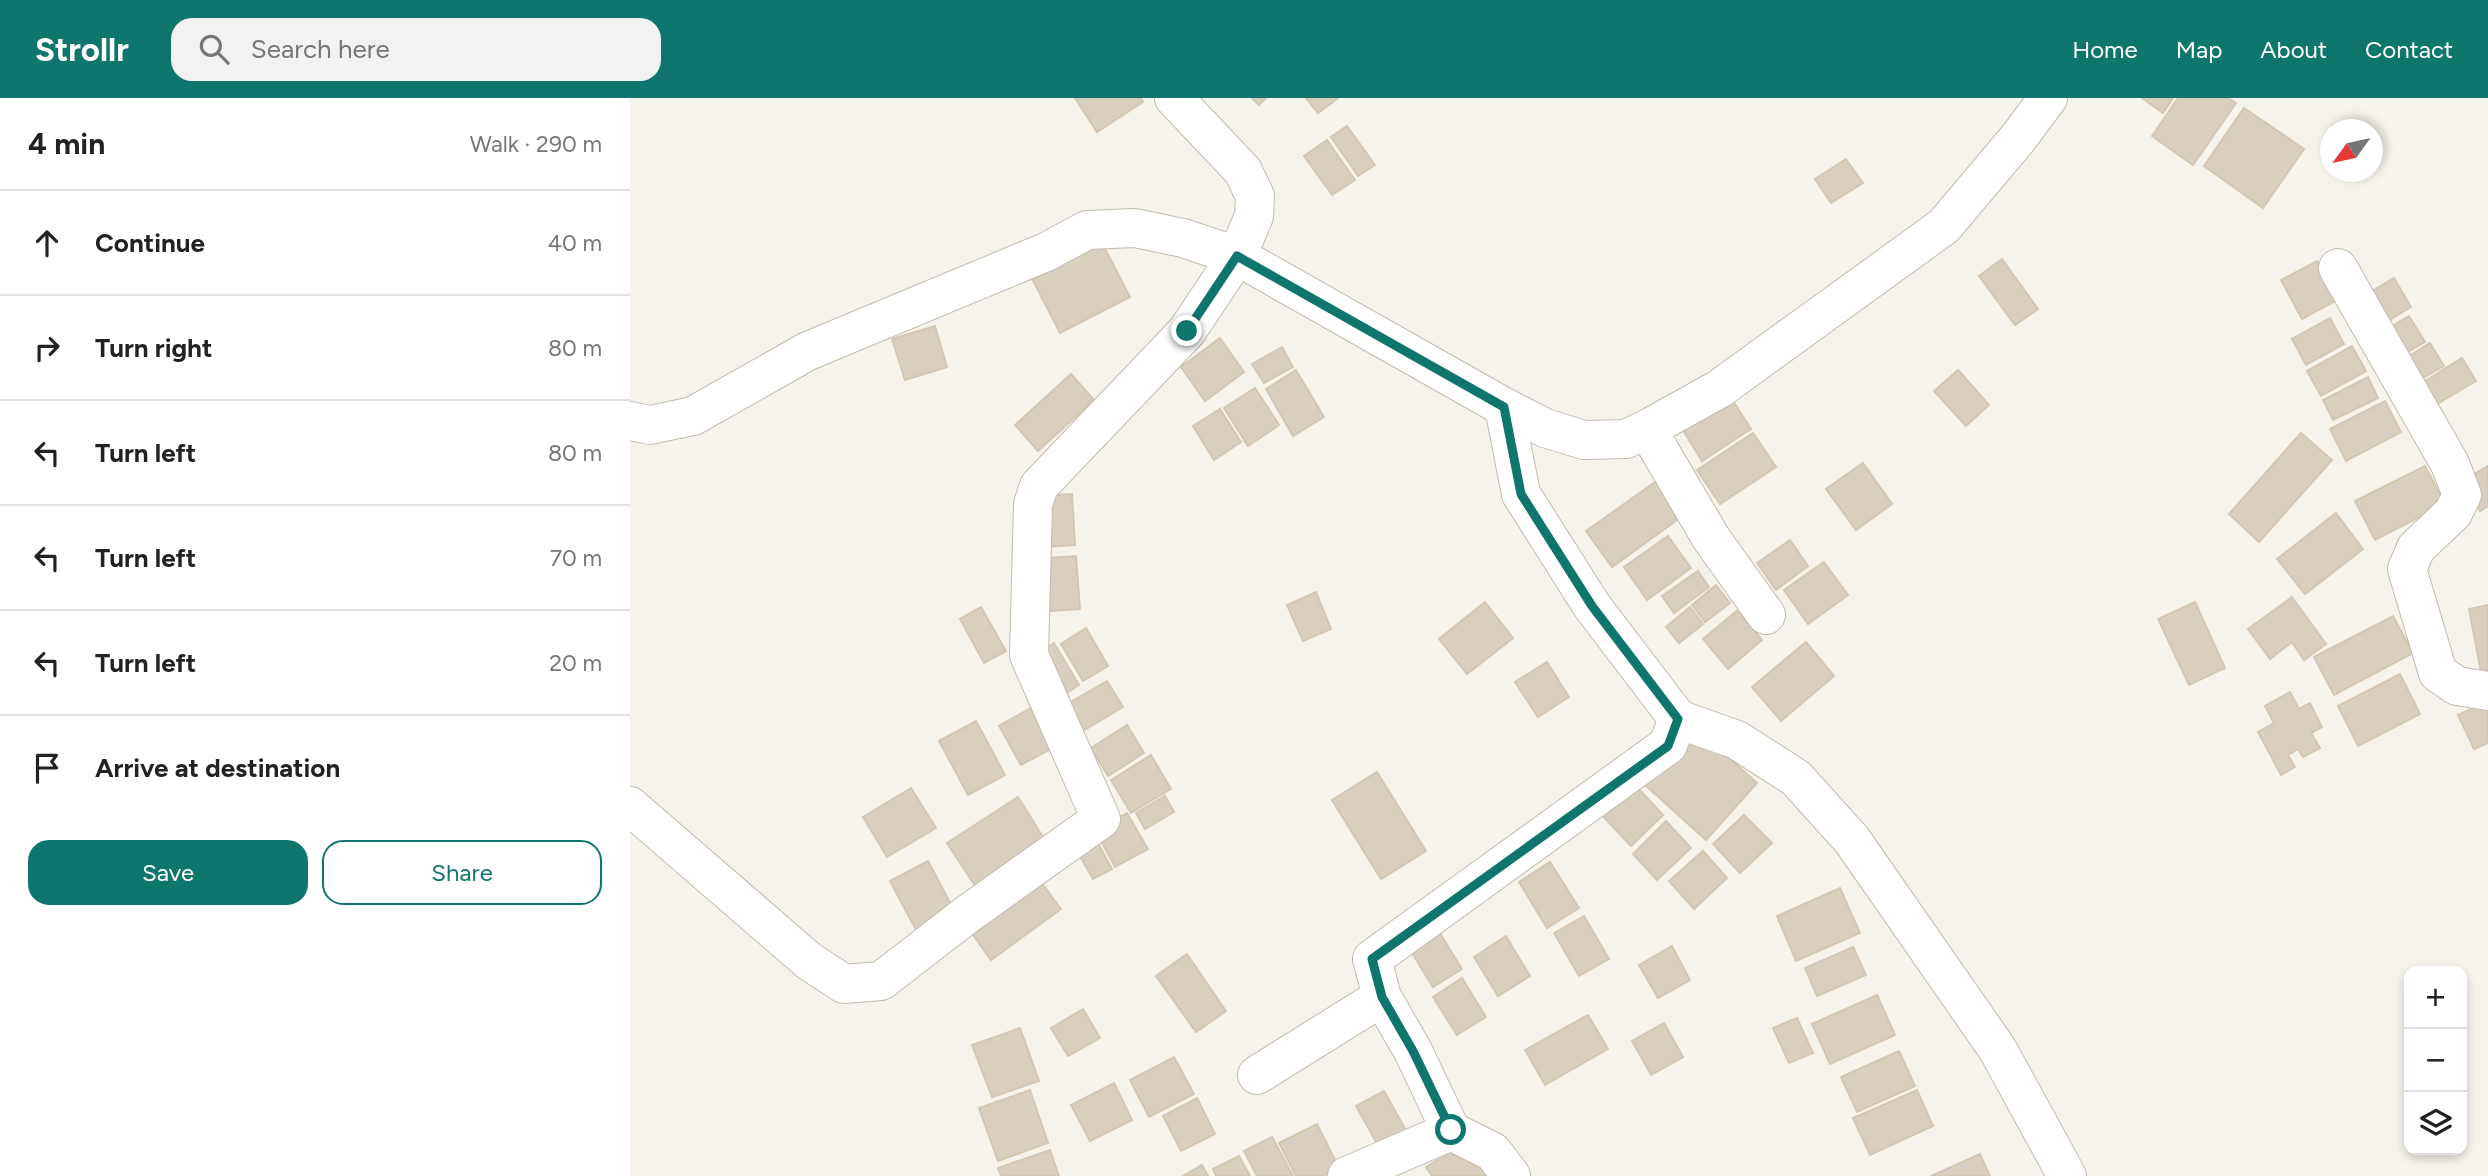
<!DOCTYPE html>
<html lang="en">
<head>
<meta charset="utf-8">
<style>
	:root { --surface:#fff; --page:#f2f2f2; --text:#222; --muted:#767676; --line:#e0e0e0; --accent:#0f766e }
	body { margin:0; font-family:Figtree,sans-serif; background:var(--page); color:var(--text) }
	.controls { position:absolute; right:21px; bottom:21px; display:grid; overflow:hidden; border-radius:14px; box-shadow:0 4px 10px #0003 }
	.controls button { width:63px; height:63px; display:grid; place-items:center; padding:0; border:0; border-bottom:2px solid var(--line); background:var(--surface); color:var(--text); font:35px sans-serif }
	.compass { position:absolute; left:1690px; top:21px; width:63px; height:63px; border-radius:50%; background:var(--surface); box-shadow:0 4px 10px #0003; rotate:237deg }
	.stop { position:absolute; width:21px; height:21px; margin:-16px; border:5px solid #0f766e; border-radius:50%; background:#fff }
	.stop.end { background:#0f766e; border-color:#fff; box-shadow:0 2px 7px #0008 }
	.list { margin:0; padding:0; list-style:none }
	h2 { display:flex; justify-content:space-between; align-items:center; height:91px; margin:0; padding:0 28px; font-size:30px }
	h2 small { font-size:23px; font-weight:400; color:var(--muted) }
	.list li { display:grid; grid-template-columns:46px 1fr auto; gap:21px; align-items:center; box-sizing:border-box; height:105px; padding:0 28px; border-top:2px solid var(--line) }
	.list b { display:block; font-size:26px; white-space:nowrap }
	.list em { font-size:23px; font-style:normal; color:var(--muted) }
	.actions { display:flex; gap:14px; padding:21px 28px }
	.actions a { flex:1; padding:16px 0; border:2px solid var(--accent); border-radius:21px; text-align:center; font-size:24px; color:var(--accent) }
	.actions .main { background:var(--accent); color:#fff }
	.icon { flex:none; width:38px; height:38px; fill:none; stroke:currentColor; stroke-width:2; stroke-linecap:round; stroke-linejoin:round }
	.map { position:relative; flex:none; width:1858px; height:1078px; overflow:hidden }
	header { display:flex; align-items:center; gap:42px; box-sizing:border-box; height:98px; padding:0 35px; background:var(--accent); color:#fff }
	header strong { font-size:33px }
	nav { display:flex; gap:38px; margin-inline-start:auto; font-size:24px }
	.search { width:490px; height:63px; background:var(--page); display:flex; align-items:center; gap:18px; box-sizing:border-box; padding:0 24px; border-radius:21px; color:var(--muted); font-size:26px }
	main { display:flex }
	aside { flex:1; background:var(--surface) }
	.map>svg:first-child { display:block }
	.building { fill:#d8cfc1; stroke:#d3c7b4; stroke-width:2 }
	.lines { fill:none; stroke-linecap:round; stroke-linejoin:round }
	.minor-casing { stroke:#c2bbae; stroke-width:40 }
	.minor { stroke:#fff; stroke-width:38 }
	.route { stroke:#0f766e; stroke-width:9 }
</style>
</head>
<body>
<header>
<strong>Strollr</strong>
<div class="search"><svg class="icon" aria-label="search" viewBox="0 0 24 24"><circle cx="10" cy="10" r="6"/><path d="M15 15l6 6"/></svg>Search here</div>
<nav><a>Home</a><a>Map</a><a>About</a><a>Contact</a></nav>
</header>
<main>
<aside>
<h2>4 min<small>Walk · 290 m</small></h2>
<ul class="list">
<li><svg class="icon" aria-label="ahead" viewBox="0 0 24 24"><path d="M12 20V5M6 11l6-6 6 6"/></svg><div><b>Continue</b></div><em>40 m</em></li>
<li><svg class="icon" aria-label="right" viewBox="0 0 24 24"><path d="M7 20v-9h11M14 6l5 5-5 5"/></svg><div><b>Turn right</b></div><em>80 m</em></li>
<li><svg class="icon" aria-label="left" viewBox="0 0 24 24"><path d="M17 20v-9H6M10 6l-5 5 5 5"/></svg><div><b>Turn left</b></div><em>80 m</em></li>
<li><svg class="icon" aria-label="left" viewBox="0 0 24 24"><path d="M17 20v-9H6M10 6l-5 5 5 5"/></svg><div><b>Turn left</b></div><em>70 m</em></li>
<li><svg class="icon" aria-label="left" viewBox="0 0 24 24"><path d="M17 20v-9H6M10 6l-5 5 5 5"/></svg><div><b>Turn left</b></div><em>20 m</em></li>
<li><svg class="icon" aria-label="arrive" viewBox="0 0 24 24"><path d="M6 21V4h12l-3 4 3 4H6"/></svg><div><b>Arrive at destination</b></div></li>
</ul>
<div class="actions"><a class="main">Save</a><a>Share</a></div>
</aside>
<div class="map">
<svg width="1858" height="1078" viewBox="0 0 1858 1078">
	<rect width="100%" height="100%" fill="#f6f3ec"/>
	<g class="building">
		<path d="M445,0H511L513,4L467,34Z"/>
		<path d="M622,0H636L629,7Z"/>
		<path d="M676,0H708L688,15Z"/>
		<path d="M1512,0H1543L1533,15Z"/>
		<path d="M1548,0H1598L1606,5L1563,67L1522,38Z"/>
		<path d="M1614,10L1674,51L1633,110L1574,68Z"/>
		<path d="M717,28L745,67L728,78L701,39Z"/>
		<path d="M697,42L725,82L702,97L674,58Z"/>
		<path d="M1216,61L1233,85L1201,105L1185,81Z"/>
		<path d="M468,137L500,199L430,235L398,173Z"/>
		<path d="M1372,161L1408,211L1385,227L1349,178Z"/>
		<path d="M1687,163L1707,202L1672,221L1651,182Z"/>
		<path d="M1764,180L1781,209L1746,230L1729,201Z"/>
		<path d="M1779,218L1795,244L1766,261L1750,235Z"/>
		<path d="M1700,220L1714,246L1676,267L1662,241Z"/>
		<path d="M305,228L317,269L275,282L262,241Z"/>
		<path d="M590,240L614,274L575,303L551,269Z"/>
		<path d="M1800,245L1814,268L1781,287L1768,265Z"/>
		<path d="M1722,248L1736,273L1691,298L1677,273Z"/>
		<path d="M652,249L663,269L634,285L622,266Z"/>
		<path d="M1832,260L1846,283L1797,312L1784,290Z"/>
		<path d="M666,272L694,319L663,338L636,291Z"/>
		<path d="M1328,272L1359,307L1336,328L1304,293Z"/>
		<path d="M441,276L464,302L408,353L385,327Z"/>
		<path d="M1738,279L1748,300L1703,322L1693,302Z"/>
		<path d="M625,290L649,327L618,348L594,310Z"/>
		<path d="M1101,300L1121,331L1072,363L1053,332Z"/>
		<path d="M1755,303L1771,334L1716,363L1700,331Z"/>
		<path d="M590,311L611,344L584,362L563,328Z"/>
		<path d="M1123,335L1146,369L1090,406L1067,372Z"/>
		<path d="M1671,335L1702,362L1629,444L1599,416Z"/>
		<path d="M1233,365L1262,406L1226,432L1196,391Z"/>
		<path d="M1795,368L1815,406L1745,442L1725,403Z"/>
		<path d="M1858,368V408L1850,413L1832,383Z"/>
		<path d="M1028,382L1054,417L982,469L956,433Z"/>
		<path d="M442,396L445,447L416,449L412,398Z"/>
		<path d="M1706,415L1733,451L1675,496L1647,461Z"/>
		<path d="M1038,438L1061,470L1017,502L994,469Z"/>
		<path d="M1160,442L1178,468L1146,492L1127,465Z"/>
		<path d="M446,458L450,511L421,513L418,460Z"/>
		<path d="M1194,464L1218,497L1178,526L1154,492Z"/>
		<path d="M1068,473L1079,489L1044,515L1032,498Z"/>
		<path d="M1086,487L1100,505L1075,524L1062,507Z"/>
		<path d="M686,494L701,531L673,543L657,507Z"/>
		<path d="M1662,499L1696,546L1674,562L1662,544L1640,561L1618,531Z"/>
		<path d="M855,504L883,540L837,576L809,541Z"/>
		<path d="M1565,504L1595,570L1559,587L1528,521Z"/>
		<path d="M1858,507V572L1851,574L1839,511Z"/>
		<path d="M351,509L376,553L354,565L330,521Z"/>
		<path d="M1060,509L1073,526L1049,545L1036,529Z"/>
		<path d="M1107,513L1132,542L1098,571L1073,541Z"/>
		<path d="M1763,518L1783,555L1704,597L1684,559Z"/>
		<path d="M456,530L478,568L453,583L431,546Z"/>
		<path d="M1176,544L1204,578L1151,623L1122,589Z"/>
		<path d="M424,545L449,587L429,600L404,557Z"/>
		<path d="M917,564L939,599L908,619L885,584Z"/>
		<path d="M1770,576L1790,616L1728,648L1708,608Z"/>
		<path d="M477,583L493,609L453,633L437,606Z"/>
		<path d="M1660,594L1669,611L1680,605L1692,629L1681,635L1690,650L1673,659L1668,651L1658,657L1665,669L1651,677L1628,634L1644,625L1635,608Z"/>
		<path d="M1858,603V645L1844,651L1828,617Z"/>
		<path d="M406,607L428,647L391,667L369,628Z"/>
		<path d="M346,623L375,677L338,697L309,643Z"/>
		<path d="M497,627L514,655L478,678L461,650Z"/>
		<path d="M1066,630L1127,685L1076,742L1015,687Z"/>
		<path d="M521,657L541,691L501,715L481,682Z"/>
		<path d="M747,674L796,753L751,781L702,702Z"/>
		<path d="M1006,688L1033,717L1001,748L973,718Z"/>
		<path d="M281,690L306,730L257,759L233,719Z"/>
		<path d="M535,698L544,714L515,731L506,715Z"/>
		<path d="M388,699L421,752L351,797L317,745Z"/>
		<path d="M497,715L518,751L485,769L465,732Z"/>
		<path d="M1114,717L1142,745L1110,775L1083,746Z"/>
		<path d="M1036,723L1061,750L1027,782L1003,756Z"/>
		<path d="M463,736L482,771L463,781L443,746Z"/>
		<path d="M1073,753L1097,780L1064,811L1039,783Z"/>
		<path d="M298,763L325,814L287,834L260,783Z"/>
		<path d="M920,764L949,810L917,830L889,784Z"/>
		<path d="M408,780L431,811L361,862L338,830Z"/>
		<path d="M1210,790L1230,835L1166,863L1147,818Z"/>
		<path d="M954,818L979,861L949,878L924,835Z"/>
		<path d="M808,832L832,871L803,889L779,850Z"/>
		<path d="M876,838L900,878L868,898L844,859Z"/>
		<path d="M1042,848L1060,882L1028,900L1009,867Z"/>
		<path d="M1223,849L1236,877L1187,898L1175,870Z"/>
		<path d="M557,856L596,913L566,934L526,878Z"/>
		<path d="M832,880L856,919L827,937L803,899Z"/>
		<path d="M1247,897L1265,937L1200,966L1182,926Z"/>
		<path d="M453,911L470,940L438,958L421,930Z"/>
		<path d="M958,917L978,951L915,987L895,952Z"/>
		<path d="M1167,920L1183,955L1159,965L1143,930Z"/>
		<path d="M1034,925L1053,959L1021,977L1002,943Z"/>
		<path d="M390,930L409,983L362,999L342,947Z"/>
		<path d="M1269,953L1285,988L1227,1014L1211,979Z"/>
		<path d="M544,959L564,996L519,1019L500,982Z"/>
		<path d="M484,985L502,1022L460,1043L441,1007Z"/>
		<path d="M400,992L418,1045L368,1063L349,1010Z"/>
		<path d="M1287,992L1303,1028L1240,1057L1223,1020Z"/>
		<path d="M754,993L778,1036L750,1051L726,1008Z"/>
		<path d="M567,1000L585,1036L551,1053L533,1018Z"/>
		<path d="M687,1026L709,1070L693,1078H666L649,1045Z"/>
		<path d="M642,1039L663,1078H627L614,1053Z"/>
		<path d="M838,1043L861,1078H802L796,1069Z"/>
		<path d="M420,1052L429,1078H371L368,1070Z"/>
		<path d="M1350,1056L1360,1078H1301Z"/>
		<path d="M609,1058L620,1078H586L583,1071Z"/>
		<path d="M572,1067L578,1078H553Z"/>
	</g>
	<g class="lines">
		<defs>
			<g id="minor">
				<path d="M1708,170L1820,366L1832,397L1823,415L1786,450L1777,471L1808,575L1827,588L1858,593"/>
				<path d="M0,323L20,327L63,318L178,253L416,154L457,132L505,130L553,140L607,158L874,309L915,330L954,342L996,341L1017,331L1089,291L1314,128L1389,39L1418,0"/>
				<path d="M1017,331L1081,440L1136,517"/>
				<path d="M1048,621L1107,642L1166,680L1222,742L1368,952L1437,1078"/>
				<path d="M0,708L179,863L214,886L251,883L339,815L471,721L399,557L403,406L409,388L557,233L607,158L624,118L625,98L613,73L544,0"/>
				<path d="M627,977L752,899"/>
				<path d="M821,1033L863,1054L881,1078"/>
				<path d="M717,1078L821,1033L783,953L752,899L742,861L1038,647L1048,621L962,508L891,396L874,309"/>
			</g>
		</defs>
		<use href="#minor" class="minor-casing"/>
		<use href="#minor" class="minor"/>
	</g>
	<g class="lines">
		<path class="route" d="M557,233L607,158L874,309L891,396L962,508L1048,621L1038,648L742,861L752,899L783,953L821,1032"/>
	</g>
</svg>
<div class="controls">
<button>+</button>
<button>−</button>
<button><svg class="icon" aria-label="layers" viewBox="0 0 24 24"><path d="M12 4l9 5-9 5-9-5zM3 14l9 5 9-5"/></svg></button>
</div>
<svg class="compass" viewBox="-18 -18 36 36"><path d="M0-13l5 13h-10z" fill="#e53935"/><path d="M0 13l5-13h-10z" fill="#767676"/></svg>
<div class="stop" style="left:821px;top:1032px"></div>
<div class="stop end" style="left:557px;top:233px"></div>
</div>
</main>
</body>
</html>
